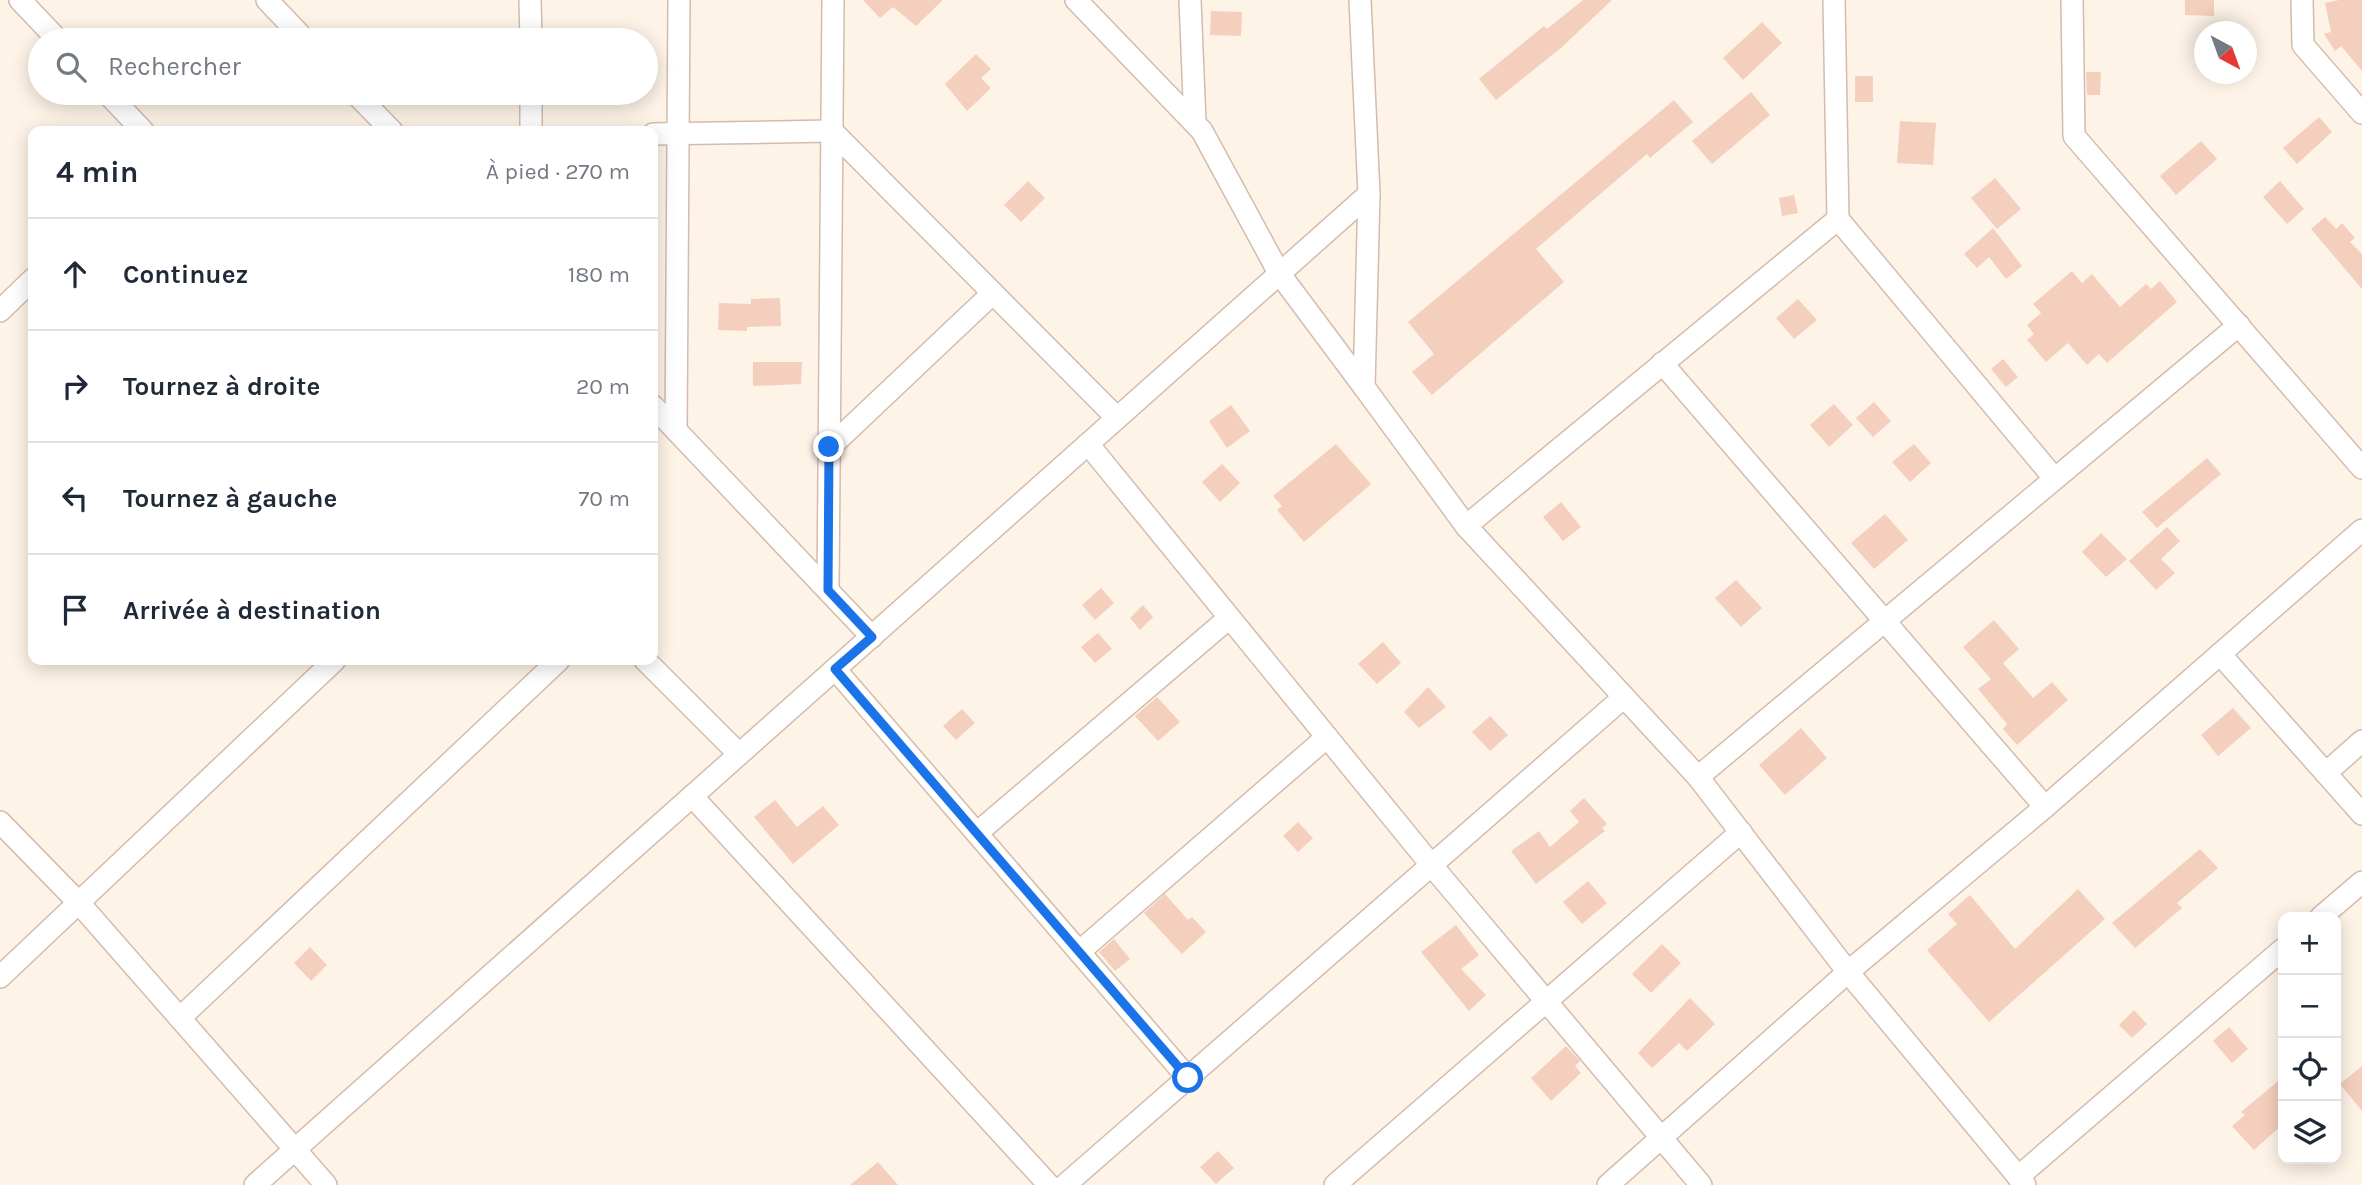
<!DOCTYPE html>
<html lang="fr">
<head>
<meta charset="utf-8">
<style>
	:root { --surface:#fff; --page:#f6f6f7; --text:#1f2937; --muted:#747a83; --line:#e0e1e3 }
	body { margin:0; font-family:Karla,sans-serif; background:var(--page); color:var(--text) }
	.controls { position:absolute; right:21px; bottom:21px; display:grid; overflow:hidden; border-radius:14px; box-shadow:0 4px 18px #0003 }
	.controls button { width:63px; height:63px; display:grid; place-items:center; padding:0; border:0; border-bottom:2px solid var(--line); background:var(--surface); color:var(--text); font:35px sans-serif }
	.compass { position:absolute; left:2194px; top:21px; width:63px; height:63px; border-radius:50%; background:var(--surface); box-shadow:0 4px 18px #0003; rotate:139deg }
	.stop { position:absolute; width:21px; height:21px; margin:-16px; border:5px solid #1a73e8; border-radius:50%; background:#fff }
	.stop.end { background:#1a73e8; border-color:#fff; box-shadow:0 2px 7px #0008 }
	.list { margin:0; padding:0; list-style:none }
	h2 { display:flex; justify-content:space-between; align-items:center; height:91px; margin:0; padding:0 28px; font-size:30px }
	h2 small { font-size:23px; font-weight:400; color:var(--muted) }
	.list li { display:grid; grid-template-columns:46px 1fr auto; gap:21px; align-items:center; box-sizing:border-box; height:112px; padding:0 28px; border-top:2px solid var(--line) }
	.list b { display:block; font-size:26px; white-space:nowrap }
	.list em { font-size:23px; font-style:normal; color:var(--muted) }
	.icon { flex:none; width:38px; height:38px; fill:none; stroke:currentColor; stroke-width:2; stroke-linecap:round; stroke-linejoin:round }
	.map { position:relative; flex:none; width:2362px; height:1185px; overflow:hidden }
	.search { position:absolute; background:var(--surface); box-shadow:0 4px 18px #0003; left:28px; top:28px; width:630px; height:77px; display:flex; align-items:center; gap:18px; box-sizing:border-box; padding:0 24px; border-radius:38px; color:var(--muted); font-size:26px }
	.panel { position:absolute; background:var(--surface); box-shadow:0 4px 18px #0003; left:28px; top:126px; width:630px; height:539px; border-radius:14px }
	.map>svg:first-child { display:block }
	.building { fill:#f5cfbd }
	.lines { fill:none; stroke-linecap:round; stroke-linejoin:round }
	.street-casing { stroke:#d3bcae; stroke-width:24 }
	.street { stroke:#fff; stroke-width:21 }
	.route { stroke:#1a73e8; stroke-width:9 }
</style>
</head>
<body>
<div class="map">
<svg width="2362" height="1185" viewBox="0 0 2362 1185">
	<rect width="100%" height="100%" fill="#fef3e7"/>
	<g class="building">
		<path d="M863,0H943L916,26L893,7L880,18Z"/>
		<path d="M1583,0H1612L1562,47L1496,100L1479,79L1544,26L1547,29Z"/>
		<path d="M2185,0H2214V16L2185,15Z"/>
		<path d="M2339,0H2362V71L2341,46L2335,51L2324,34L2331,32L2325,3Z"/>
		<path d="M1211,11L1242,12L1241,36L1210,35Z"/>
		<path d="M1762,22L1782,43L1743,80L1723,58Z"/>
		<path d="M976,54L991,69L981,78L991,88L967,111L945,84Z"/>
		<path d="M2086,72H2101L2100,95H2087Z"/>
		<rect x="1855" y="76" width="18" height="26"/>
		<path d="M1751,92L1770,115L1712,164L1692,141Z"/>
		<path d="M1674,100L1693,122L1650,158L1647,154L1536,249L1564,282L1432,395L1412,372L1434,354L1408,322Z"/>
		<path d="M2319,117L2332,132L2297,164L2283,148Z"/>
		<path d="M1900,121L1936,123L1933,165L1897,163Z"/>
		<path d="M2201,141L2217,159L2176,195L2160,176Z"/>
		<path d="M1995,178L2021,209L1997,229L1971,198Z"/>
		<path d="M1028,181L1045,198L1021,222L1004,205Z"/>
		<path d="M2280,181L2304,209L2287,224L2263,197Z"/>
		<path d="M1794,195L1798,213L1782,216L1779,198Z"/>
		<path d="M2325,217L2336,229L2342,223L2355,238L2350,242L2362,254V289L2311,229Z"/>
		<path d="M1993,228L2022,266L2006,279L1989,257L1977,268L1964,254Z"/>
		<path d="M2072,271L2082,283L2092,274L2120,307L2146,284L2151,289L2160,281L2177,302L2107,363L2099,354L2087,365L2068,343L2046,362L2027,340L2034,334L2027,325L2041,313L2033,304Z"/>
		<path d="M780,298L781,326L747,327V331L718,330L719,303L751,304V299Z"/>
		<path d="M1798,299L1817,320L1794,339L1776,318Z"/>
		<path d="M2003,359L2018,377L2006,387L1991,369Z"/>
		<path d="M753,362H802L801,384L753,386Z"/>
		<path d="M1874,402L1891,421L1873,437L1856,418Z"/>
		<path d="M1834,404L1853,425L1829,447L1810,425Z"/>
		<path d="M1231,405L1250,431L1227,448L1209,421Z"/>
		<path d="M1336,444L1371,484L1304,542L1277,510L1282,506L1273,496Z"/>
		<path d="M1914,444L1931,463L1910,482L1892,462Z"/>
		<path d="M2207,458L2221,474L2157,528L2142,512Z"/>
		<path d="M1222,464L1240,483L1220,502L1202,482Z"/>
		<path d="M1561,502L1581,527L1563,541L1543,517Z"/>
		<path d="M1885,514L1908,540L1874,569L1851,543Z"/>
		<path d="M2167,527L2180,541L2161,559L2175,573L2156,590L2129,561Z"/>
		<path d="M2101,533L2127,559L2106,577L2082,552Z"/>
		<path d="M1736,580L1762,608L1741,627L1715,598Z"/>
		<path d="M1101,588L1114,603L1095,620L1082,605Z"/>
		<path d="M1143,605L1153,617L1140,630L1130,618Z"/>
		<path d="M1994,620L2019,649L2003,663L2033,698L2052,682L2068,700L2017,745L2003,729L2007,724L1978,689L1991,679L1963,647Z"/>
		<path d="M1098,633L1112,649L1095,663L1081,647Z"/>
		<path d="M1383,642L1401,663L1377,684L1358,664Z"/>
		<path d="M1428,687L1446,707L1419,728L1404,712Z"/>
		<path d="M1157,697L1180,722L1158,741L1135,716Z"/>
		<path d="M2233,708L2251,728L2218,756L2201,735Z"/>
		<path d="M962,709L975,723L956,740L943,726Z"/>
		<path d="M1490,716L1508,735L1490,751L1472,732Z"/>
		<path d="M1801,728L1827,758L1785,795L1759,765Z"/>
		<path d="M1584,798L1607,824L1602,828L1605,831L1536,884L1511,851L1539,831L1550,847L1579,822L1570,811Z"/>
		<path d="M775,800L797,827L823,806L839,825L793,864L754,817Z"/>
		<path d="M1298,822L1313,838L1298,852L1283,836Z"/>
		<path d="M2200,849L2218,868L2177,903L2182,908L2135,948L2112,923Z"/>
		<path d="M1588,881L1607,903L1582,924L1563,902Z"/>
		<path d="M2078,889L2105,919L1989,1022L1927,950L1957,924L1948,914L1970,895L2015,949Z"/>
		<path d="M1165,894L1188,920L1192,917L1206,932L1182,954L1144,913Z"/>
		<path d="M1456,925L1479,955L1461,969L1486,995L1469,1011L1421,952Z"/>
		<path d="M1114,939L1130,959L1115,971L1099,952Z"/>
		<path d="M1662,944L1681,963L1651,993L1632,974Z"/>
		<path d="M310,947L327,965L311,981L294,963Z"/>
		<path d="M1690,998L1715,1024L1687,1051L1679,1043L1652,1068L1638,1053Z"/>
		<path d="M2134,1010L2147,1024L2132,1038L2119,1025Z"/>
		<path d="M2229,1027L2248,1049L2232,1063L2213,1041Z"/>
		<path d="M1566,1046L1580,1061L1575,1066L1581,1073L1551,1101L1531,1078Z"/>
		<path d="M2362,1066V1111L2340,1084Z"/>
		<path d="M2283,1077V1124L2254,1150L2232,1126L2245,1115L2241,1112Z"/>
		<path d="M1218,1151L1234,1168L1216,1184L1200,1167Z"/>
		<path d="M878,1162L898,1185H850Z"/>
	</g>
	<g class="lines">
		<defs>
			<g id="street">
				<path d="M20,0L58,40"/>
				<path d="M267,0L305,40"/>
				<path d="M530,0L531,40"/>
				<path d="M1076,0L1202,131L1279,273L1364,387"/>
				<path d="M1190,0L1195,123"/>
				<path d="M1360,0L1369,194L1364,387L1466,526L1698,777L1848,972L2025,1185"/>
				<path d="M1834,0L1838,219L2054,478"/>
				<path d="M2072,0L2074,136L2362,468"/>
				<path d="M2302,0L2303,45L2362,113"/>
				<path d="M107,93L143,131"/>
				<path d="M355,93L392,131"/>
				<path d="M531,93V131"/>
				<path d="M653,134L832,131L1117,418"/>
				<path d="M0,311L33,279"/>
				<path d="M1662,363L2045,807"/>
				<path d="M653,406L872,637"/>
				<path d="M676,430L679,0"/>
				<path d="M1088,444L1433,867L1701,1185"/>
				<path d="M829,448L993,293"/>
				<path d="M1466,526L1838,219"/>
				<path d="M828,590L833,0"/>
				<path d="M2220,654L2362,814"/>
				<path d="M645,660L739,754"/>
				<path d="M835,669L1188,1078"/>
				<path d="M2326,773L2362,741"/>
				<path d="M1698,777L2239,325"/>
				<path d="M692,796L1049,1185"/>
				<path d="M0,822L79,903L326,1185"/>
				<path d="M977,833L1229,618"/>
				<path d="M2321,917L2362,882"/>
				<path d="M1079,952L1327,737"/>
				<path d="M0,977L335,660"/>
				<path d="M180,1018L559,660"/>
				<path d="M2018,1177L2283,949"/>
				<path d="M255,1185L1369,194"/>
				<path d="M1065,1185L1624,697"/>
				<path d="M1335,1185L1741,832"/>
				<path d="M1608,1185L1848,972L2045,807L2362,530"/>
			</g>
		</defs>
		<use href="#street" class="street-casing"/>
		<use href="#street" class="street"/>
	</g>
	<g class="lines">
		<path class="route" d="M829,447L828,590L872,637L835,669L1188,1078"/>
	</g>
</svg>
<div class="controls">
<button>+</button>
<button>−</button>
<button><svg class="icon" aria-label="locate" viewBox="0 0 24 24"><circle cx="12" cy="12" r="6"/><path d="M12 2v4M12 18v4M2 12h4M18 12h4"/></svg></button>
<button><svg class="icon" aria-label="layers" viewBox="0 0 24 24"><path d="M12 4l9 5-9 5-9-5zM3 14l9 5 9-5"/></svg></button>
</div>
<svg class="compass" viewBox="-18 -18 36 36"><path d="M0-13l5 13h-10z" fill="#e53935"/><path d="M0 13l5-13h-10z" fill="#747a83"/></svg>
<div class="stop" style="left:1188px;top:1078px"></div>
<div class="stop end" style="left:829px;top:447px"></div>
<div class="search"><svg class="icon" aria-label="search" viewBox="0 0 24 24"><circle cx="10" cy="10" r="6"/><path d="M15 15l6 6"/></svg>Rechercher</div>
<section class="panel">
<h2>4 min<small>À pied · 270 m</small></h2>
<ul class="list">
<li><svg class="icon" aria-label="ahead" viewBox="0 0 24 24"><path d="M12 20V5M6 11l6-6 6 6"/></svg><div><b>Continuez</b></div><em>180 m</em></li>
<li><svg class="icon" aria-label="right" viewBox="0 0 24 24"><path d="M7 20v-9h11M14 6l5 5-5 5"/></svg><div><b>Tournez à droite</b></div><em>20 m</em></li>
<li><svg class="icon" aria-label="left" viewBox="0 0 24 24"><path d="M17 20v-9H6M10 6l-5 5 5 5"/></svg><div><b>Tournez à gauche</b></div><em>70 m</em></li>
<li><svg class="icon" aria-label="arrive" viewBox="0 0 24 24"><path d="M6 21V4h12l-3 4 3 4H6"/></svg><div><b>Arrivée à destination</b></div></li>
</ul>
</section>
</div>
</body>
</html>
